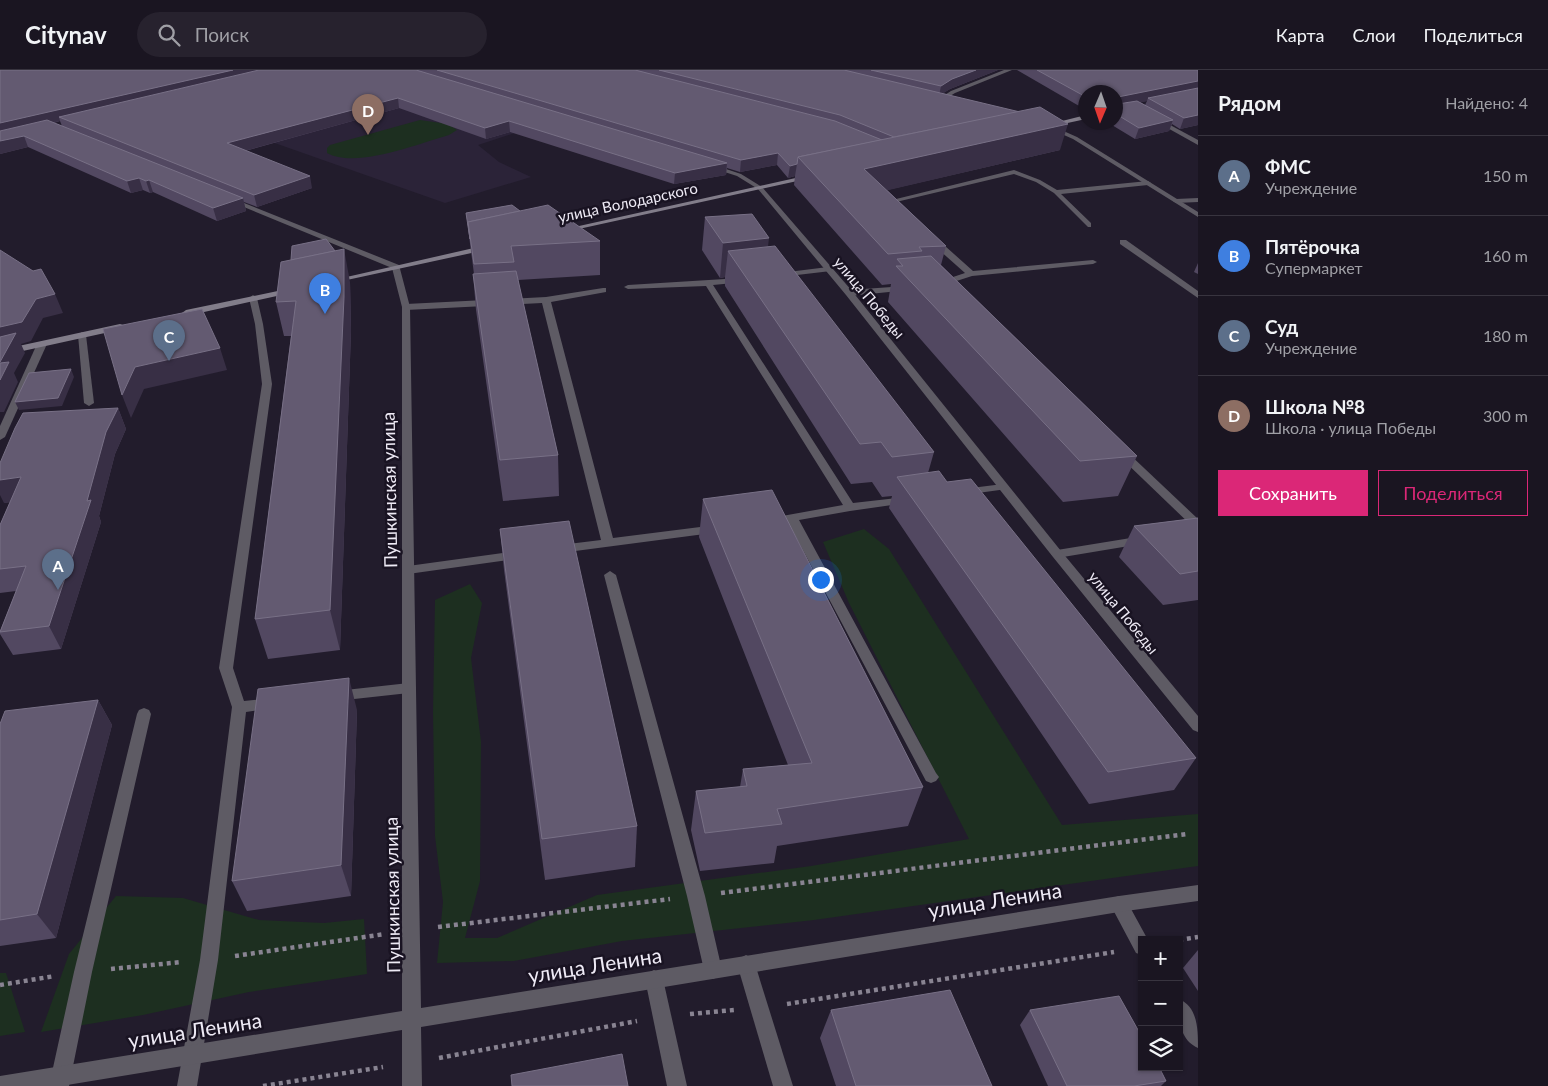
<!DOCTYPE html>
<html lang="ru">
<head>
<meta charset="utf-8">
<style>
	:root { --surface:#1a1521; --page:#27222e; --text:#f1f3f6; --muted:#9f9fa5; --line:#38343f; --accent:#db2777 }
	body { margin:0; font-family:Lato,sans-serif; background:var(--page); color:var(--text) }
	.controls { position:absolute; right:15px; bottom:15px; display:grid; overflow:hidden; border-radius:0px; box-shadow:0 1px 4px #0004 }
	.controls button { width:45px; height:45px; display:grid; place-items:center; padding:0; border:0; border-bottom:1px solid var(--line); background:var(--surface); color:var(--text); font:25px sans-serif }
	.compass { position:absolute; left:1078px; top:15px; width:45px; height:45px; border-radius:50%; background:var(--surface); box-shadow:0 1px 4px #0004; rotate:182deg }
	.you { position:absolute; left:820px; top:509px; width:18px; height:18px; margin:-12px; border:4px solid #fff; border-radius:50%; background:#1a73e8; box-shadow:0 0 0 8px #1a73e833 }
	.badge { display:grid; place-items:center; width:32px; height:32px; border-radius:50%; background:var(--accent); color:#fff; font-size:16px; font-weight:700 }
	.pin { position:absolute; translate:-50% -41px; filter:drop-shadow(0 1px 2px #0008) }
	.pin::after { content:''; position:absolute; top:26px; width:18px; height:15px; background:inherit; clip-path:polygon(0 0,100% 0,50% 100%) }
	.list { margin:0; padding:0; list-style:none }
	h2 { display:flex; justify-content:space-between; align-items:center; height:65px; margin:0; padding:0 20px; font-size:21px }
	h2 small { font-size:16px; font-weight:400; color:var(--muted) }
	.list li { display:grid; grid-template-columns:32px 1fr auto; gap:15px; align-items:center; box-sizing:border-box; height:80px; padding:0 20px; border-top:1px solid var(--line) }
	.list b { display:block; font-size:19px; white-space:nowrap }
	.list p { margin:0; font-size:16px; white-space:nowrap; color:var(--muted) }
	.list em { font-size:16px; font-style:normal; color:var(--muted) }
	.actions { display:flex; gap:10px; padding:15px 20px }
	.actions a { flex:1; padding:11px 0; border:1px solid var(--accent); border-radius:0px; text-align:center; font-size:18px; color:var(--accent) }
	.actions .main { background:var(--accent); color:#fff }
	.icon { flex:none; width:28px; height:28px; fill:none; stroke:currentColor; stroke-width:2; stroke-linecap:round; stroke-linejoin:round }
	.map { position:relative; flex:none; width:1198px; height:1016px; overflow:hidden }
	header { display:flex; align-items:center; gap:30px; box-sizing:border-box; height:70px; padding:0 25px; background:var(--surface); border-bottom:1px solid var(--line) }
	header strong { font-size:24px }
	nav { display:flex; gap:28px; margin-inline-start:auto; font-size:18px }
	.search { width:350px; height:45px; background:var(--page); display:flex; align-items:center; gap:12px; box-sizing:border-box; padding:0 18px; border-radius:28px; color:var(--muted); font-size:19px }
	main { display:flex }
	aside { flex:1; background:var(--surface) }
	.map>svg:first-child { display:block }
	.built { fill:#2b2338 }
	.green { fill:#1d2f20 }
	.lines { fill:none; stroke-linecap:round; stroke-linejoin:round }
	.path { stroke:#898492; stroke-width:4.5; stroke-dasharray:4 4; stroke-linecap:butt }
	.service { fill:#5e5b64; fill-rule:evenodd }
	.minor { fill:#5e5b64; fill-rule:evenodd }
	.secondary { fill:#827d8a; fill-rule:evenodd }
	.wall { fill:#524861; fill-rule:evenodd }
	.shaded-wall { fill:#382f45 }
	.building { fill:#635a71; stroke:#787086 }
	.labels { text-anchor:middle; stroke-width:5; stroke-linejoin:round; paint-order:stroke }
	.far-street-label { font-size:15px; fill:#eeeaf5; stroke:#191322 }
	.street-label { font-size:18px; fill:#eeeaf5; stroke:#191322 }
	.near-street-label { font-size:21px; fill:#eeeaf5; stroke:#191322 }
</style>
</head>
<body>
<header>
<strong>Citynav</strong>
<div class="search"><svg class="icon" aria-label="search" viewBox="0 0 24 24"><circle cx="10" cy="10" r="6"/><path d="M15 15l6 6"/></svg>Поиск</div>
<nav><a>Карта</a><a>Слои</a><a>Поделиться</a></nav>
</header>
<main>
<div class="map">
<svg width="1198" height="1016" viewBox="0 0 1198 1016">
	<rect width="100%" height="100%" fill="#221c2c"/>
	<path class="built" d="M300,0L527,59L478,75L499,92L531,107L445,133L269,71Z"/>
	<g class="green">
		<path d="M420,50L448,54L457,60L449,65C417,74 356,99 327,83V78L330,75Z"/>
		<path d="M864,459L889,479L1062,755L1198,744V796L814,850L622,871L514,891L437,893L443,832L435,766L433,642L435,530L470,514L482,533L471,588L481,672L480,811L465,868H497L597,825L811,796L969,769L849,533L823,472Z"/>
		<path d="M116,826L183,828L259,850L324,853L364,849L367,904L249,922L143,945L41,962L69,884Z"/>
		<path d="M0,903H6L25,962L0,966Z"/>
	</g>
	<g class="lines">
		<g class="path">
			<path d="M721,823L1187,764"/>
			<path d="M438,857L670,829"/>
			<path d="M1179,870L1198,867"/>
			<path d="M235,886L385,864"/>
			<path d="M111,899L182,892"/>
			<path d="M0,915L55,906"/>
			<path d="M787,934L1114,882"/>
			<path d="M690,944L734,940"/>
			<path d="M439,988L637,951"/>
			<path d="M263,1016L383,997"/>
		</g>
		<g class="service">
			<path d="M1155,49H1159L1198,70V75L1155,51Z"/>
			<path d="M1014,100L1040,110L1057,120L1148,111L1151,113L1148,115L1061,124L1091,153V157H1088L1054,123L1036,112L1014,104L896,132L903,138L899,140L888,131Z"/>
			<path d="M1198,128V132L1176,133L1173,131L1176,129Z"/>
			<path d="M929,167H935L973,201L1093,190L1097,192L1093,194L972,206L941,216L937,214L938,212L965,203L929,171Z"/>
			<path d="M1120,170H1126L1198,221V228L1120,174Z"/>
			<path d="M828,197H831V201L780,207L776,205L780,203Z"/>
			<path d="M741,208L745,210L744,212L713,215L853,433L906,427L912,430L906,433L850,441L799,450L936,703L939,707L936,711L931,713L926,711L788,452L771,456L765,452L771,448L843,435L706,216L628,219L624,217L628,215Z"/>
			<path d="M906,216H909V220L849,226L845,223L849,220Z"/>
			<path d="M603,218H606V222L551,232L613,468L716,455L722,459L720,462L560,483L556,482L554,479L560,475L601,470L542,233L406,240L402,237L406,234L546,227Z"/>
			<path d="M253,225L257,228L263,254L272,314L233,598L244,631L272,628L277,629L279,633L277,637L246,642L218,890L197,1016H177L200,890L232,637L219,598L262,314L255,254L249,228Z"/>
			<path d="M82,262L86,265L94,333L89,336L84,333L78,265Z"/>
			<path d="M42,271L47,274L5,367L0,370V356L37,274Z"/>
			<path d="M1122,380L1126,381L1198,449V459L1194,458L1118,385L1117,383L1118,381Z"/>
			<path d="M1003,414L1007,415L1009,417L1007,419L963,425L957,422L963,419Z"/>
			<path d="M1143,466L1147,467L1149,470L1147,473L1057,488L1051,484L1057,480Z"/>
			<path d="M518,481L524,485L522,488L408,504L402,500L408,496Z"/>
			<path d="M610,501L616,505L705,826L722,900L719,906L713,909L707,906L704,900L687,826L604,505Z"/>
			<path d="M409,613L414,614L416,618L414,622L409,623L336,631L331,630L329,626L331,622L336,621Z"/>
			<path d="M144,638L149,640L151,644L92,902L69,1016H49L74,902L137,644L139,640Z"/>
			<path d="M1119,826L1125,828L1148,870H1142V885L1136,883L1110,834L1113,828Z"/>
			<path d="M746,885L752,888L755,894L793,1016H773L737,894L740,888Z"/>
			<path d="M654,900L660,903L663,909L687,1016H667L645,909L648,903Z"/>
			<path d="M1179,929C1198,937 1198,960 1198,978C1178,969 1179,947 1179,929Z"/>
		</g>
		<g class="minor">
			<path d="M1004,0H1012L955,23L942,31L937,30L951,21Z"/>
			<path d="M1050,55L1077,67L1198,142V147L1073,69L1048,58Z"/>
			<path d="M711,94L741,104L762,117L852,221L1061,481L1198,646V662L1193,660L1053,487L846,225L758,119L737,106L709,97L708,96Z"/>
			<path d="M229,127L399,195L410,237L421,938L1119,826L1198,815V831L1119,842L421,957L422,1016H402V960L61,1016H0V1006L402,941V237L392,198L227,130L226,129Z"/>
		</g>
		<g class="secondary">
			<path d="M1086,45V49L1049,57L1046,55Z"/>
			<path d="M809,105L811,106V108L565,162L561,160Z"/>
			<path d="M487,175L491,177L490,179L333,213L329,211Z"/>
			<path d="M292,218L296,220L295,222L186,246L182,243L186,240Z"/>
			<path d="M120,254L123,255V259L0,286V280Z"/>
		</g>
	</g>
	<g class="wall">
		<path d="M0,0H998L950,19L943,23L1060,80L887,120L946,176L941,195L1137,386L1118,426L1063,432L888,232L891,214L882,215L794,115L795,106L788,108L777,95L740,102L727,98L726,105L674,114L510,62L486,69L399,38L245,81L312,118L257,137L244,132L246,141L217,151L153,122L150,123L143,120L131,123L28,77L0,84ZM60,51L62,56L54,53Z"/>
		<path d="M1017,0H1198V55L1180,59L1172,54L1169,61L1135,69L1107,52H1116V22H1086V40ZM1147,31L1145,35L1140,32Z"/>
		<path d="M520,141L600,171V205L518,210L558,385L559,426L503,431L476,240L473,204H474L466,143Z"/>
		<path d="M705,147L768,176L934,382L928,403L947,412L1196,688L1174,720L1089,734L889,438L892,426L882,427L872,412L851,414L725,216V207L720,208L702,180Z"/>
		<path d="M1198,193V204L1194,202Z"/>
		<path d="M350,212L351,261L340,580L268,589L255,549L291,266H284L276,232Z"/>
		<path d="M118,338L126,359L115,384L99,446L101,452L61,579L13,585L0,564V561L16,521L0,523V455L10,432L4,433Z"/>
		<path d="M703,429L923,717L908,756L777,776L774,793L700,801L691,760L696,721L740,717L743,699L788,695L699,467Z"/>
		<path d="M1198,448V530L1163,535L1119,487L1134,456Z"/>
		<path d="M500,459L637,756L635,797L545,810L504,500Z"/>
		<path d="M98,630L112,655L56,868L0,876V654Z"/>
		<path d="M357,640L351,826L247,841L232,811Z"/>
		<path d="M1198,880V921L1183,898Z"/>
		<path d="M831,940L992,1016H836L820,968Z"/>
		<path d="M1030,940L1166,1011L1161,1016H1048L1020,955Z"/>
	</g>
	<g class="shaded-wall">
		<path d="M233,0H277L59,47L60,51L0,65V53Z"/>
		<path d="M976,0H998L950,19L939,26L941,16L952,9Z"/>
		<path d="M1198,11V20L1148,28L1147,31L1116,38L1118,27Z"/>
		<path d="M398,28L399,38L230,85L227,73Z"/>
		<path d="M1198,45V55L1180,59L1184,48Z"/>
		<path d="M1173,50L1169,61L1135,69L1139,58Z"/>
		<path d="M509,51L510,62L486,69L485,58Z"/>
		<path d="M1068,54L1060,80L859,127L864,99Z"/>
		<path d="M24,66L28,77L0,84V71Z"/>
		<path d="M778,83L777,95L740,102L741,90Z"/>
		<path d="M727,93L726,105L674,114L675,103Z"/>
		<path d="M797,94L795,106L788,108L790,96Z"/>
		<path d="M310,106L312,118L257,137L254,125Z"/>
		<path d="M139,108L143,120L131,123L127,111Z"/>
		<path d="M149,110L153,122L150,123L146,111Z"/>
		<path d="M243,128L246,141L217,151L213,138Z"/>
		<path d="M769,168L765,202L728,181L725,207L720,208L723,173Z"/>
		<path d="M344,179L350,212L351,261L340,580L330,540Z"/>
		<path d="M55,224L63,243L43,248L31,271L21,274L25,283L14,303L18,312L4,342H0V257L36,229Z"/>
		<path d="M220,278L227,300L144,319L131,348L122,325L135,297Z"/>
		<path d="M71,299L74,307L62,336L19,340L15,332Z"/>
		<path d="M118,338L126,359L115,384L99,446L101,452L61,579L49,556L87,431L106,362Z"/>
		<path d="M21,407L32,429L4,433L0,425V410Z"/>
		<path d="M349,608L357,640L351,826L341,795Z"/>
		<path d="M98,630L112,655L56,868L37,844Z"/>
	</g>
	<g class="building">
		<path d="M0,0H233L0,53Z"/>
		<path d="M259,0H416L727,93L675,103L509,51L485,58L398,28L227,73L310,106L254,125L59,47Z"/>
		<path d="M437,0H635L835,51L882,70L798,87L797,94L790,96L778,83L741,90Z"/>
		<path d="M659,0H844L1020,42L894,67L840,45Z"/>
		<path d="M871,0H976L952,9L941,16Z"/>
		<path d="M1037,0H1198V11L1118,27V34L1137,31L1173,50L1139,58L1116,44V22H1086V27Z"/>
		<path d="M1198,18V45L1184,48L1148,28Z"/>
		<path d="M1040,37L1068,54L864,99L946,176L919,177L922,181L888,184L798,87Z"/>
		<path d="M47,50L243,128L213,138L149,110L146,111L139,108L127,111L24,66L0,71V61Z"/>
		<path d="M512,135L520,141L468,152L470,169L466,143Z"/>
		<path d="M548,135L600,171L511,176L514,192L474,194L468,152Z"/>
		<path d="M752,144L769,168L723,173L705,147Z"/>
		<path d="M326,169L335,181L291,190L292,176Z"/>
		<path d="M775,176L934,382L892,387L881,372L860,374L728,181Z"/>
		<path d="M344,179V227L330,540L255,549L296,231L276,232L281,192Z"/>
		<path d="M0,180L33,201L41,199L55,224L36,229L22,252L0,257Z"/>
		<path d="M931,186L1137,386L1080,391L896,196H903L897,189Z"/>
		<path d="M516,201L558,385L500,390L473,204Z"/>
		<path d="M202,239L220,278L135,297L122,325L103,259Z"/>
		<path d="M16,263L0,292V267Z"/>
		<path d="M9,292L0,310V293Z"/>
		<path d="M71,299L58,328L15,332L29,303Z"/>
		<path d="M118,338L106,362L87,431L91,430L49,556L0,562L26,496L0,499V455L21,407L0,410V393L15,358L23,343Z"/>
		<path d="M939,401L947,412L971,409L1196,688L1108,702L897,407Z"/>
		<path d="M772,420L923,717L777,739L782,754L705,763L696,721L747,716L743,699L812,693L703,429Z"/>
		<path d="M1198,448V501L1180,504L1134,456Z"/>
		<path d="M569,451L637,756L542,769L500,459Z"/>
		<path d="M349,608L341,795L232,811L258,619Z"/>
		<path d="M98,630L37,844L0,850V654L5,641Z"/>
		<path d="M950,920L992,1016H856L831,940Z"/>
		<path d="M1119,926L1142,967V997H1159L1166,1011L1134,1016H1067L1030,940Z"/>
		<path d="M622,984L628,1016H512L511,1005Z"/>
	</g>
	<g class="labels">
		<g class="far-street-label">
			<text transform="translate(628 133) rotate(-12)" y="5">улица Володарского</text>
			<text transform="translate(869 228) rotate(50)" y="5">улица Победы</text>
			<text transform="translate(1123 543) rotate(51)" y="5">улица Победы</text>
		</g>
		<g class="street-label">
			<text transform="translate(390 420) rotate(-91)" y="6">Пушкинская улица</text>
			<text transform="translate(393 825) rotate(-91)" y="6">Пушкинская улица</text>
		</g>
		<g class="near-street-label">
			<text transform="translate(995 831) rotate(-9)" y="7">улица Ленина</text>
			<text transform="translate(595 896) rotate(-9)" y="7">улица Ленина</text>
			<text transform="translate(195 961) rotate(-9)" y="7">улица Ленина</text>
		</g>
	</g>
</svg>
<div class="controls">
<button>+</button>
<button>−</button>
<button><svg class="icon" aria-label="layers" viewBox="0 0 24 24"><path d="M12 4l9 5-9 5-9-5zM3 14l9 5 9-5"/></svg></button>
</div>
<svg class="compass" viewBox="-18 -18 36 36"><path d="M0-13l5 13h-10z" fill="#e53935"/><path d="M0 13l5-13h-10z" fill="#9f9fa5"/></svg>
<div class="you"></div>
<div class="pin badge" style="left:58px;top:520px;background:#5c6f8a">A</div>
<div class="pin badge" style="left:325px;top:244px;background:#3f7fe0">B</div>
<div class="pin badge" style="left:169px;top:291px;background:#5c6f8a">C</div>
<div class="pin badge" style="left:368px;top:65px;background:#8d6e63">D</div>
</div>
<aside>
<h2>Рядом<small>Найдено: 4</small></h2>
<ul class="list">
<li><span class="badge" style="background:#5c6f8a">A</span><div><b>ФМС</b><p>Учреждение</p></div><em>150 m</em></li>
<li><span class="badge" style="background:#3f7fe0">B</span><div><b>Пятёрочка</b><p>Супермаркет</p></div><em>160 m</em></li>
<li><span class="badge" style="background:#5c6f8a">C</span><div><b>Суд</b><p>Учреждение</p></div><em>180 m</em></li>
<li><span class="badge" style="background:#8d6e63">D</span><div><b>Школа №8</b><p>Школа · улица Победы</p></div><em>300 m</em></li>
</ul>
<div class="actions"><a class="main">Сохранить</a><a>Поделиться</a></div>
</aside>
</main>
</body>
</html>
